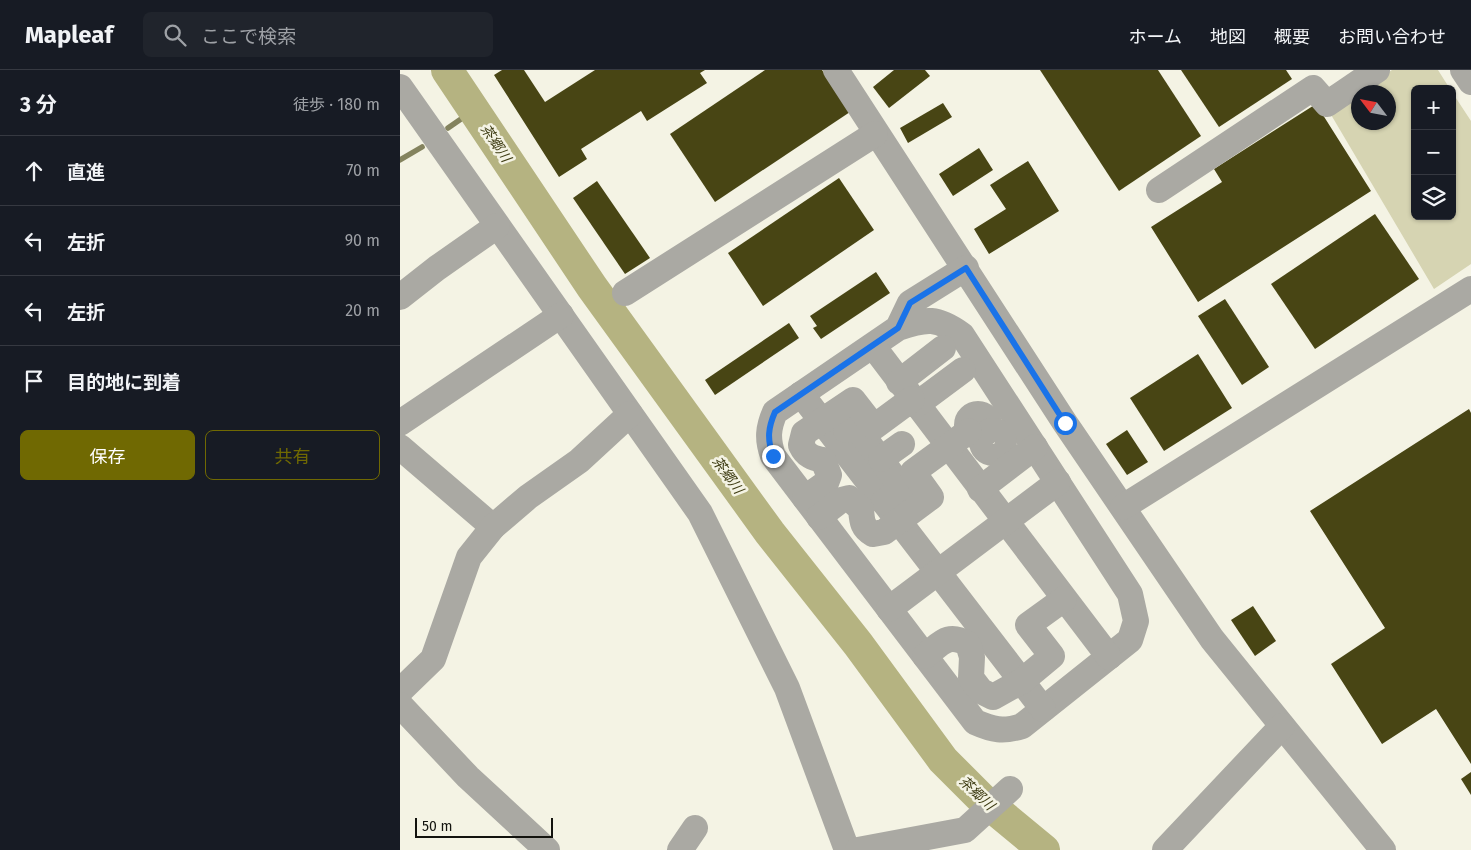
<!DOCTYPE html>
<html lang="ja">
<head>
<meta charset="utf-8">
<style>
	:root { --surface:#171b24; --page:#20242c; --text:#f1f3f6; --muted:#9ea1a6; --line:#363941; --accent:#706902 }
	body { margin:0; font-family:"Fira Sans","Noto Sans JP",sans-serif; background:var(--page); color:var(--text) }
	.controls { position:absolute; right:15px; top:15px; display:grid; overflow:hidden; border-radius:8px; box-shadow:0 1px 4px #0004 }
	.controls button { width:45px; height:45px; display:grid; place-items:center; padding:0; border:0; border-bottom:1px solid var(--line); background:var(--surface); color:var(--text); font:25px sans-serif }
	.compass { position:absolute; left:951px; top:15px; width:45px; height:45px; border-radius:50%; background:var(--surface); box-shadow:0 1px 4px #0004; rotate:302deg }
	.scale { position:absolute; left:15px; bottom:12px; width:138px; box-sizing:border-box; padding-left:5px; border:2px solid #13130e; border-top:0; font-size:14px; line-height:18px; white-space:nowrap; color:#13130e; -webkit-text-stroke:4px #f4f3e4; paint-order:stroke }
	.stop { position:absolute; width:15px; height:15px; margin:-11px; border:4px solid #1a73e8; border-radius:50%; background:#fff }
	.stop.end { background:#1a73e8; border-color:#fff; box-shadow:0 1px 5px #0008 }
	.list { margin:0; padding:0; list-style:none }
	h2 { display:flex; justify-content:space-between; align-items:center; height:65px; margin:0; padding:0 20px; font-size:21px }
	h2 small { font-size:16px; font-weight:400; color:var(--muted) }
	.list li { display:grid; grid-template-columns:32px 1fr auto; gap:15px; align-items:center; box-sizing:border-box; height:70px; padding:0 20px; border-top:1px solid var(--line) }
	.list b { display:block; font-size:19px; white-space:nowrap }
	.list em { font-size:16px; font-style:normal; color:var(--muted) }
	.actions { display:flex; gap:10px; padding:15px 20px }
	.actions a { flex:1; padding:11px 0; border:1px solid var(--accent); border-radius:8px; text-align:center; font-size:18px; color:var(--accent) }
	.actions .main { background:var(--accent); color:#fff }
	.icon { flex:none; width:28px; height:28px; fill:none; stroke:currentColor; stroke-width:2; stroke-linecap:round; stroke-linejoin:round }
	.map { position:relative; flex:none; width:1071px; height:780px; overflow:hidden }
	header { display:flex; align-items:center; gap:30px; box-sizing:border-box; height:70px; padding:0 25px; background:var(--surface); border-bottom:1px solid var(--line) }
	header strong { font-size:24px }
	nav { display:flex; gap:28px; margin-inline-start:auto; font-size:18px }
	.search { width:350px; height:45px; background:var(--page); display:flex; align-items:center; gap:12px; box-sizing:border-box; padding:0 18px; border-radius:8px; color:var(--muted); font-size:19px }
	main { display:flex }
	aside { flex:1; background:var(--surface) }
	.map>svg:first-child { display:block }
	.green { fill:#d6d4b2 }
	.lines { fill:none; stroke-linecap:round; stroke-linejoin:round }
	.stream { stroke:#84835e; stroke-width:5.5 }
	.river { stroke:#b5b381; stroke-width:32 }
	.building { fill:#484514 }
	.minor { stroke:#aaa9a3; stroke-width:26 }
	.route { stroke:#1a73e8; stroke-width:6 }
	.labels { text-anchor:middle; stroke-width:5; stroke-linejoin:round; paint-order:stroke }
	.water-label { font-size:14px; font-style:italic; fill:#3e3c13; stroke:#f4f3e4 }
</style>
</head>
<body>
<header>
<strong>Mapleaf</strong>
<div class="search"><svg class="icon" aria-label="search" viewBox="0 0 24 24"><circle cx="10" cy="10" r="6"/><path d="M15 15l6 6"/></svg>ここで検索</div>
<nav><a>ホーム</a><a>地図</a><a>概要</a><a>お問い合わせ</a></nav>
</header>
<main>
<aside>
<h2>3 分<small>徒歩 · 180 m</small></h2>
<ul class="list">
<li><svg class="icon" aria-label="ahead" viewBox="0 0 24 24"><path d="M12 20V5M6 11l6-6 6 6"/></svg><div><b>直進</b></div><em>70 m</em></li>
<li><svg class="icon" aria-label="left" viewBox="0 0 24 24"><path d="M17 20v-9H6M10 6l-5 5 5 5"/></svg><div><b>左折</b></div><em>90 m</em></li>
<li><svg class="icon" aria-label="left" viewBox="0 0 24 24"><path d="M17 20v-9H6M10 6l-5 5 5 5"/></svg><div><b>左折</b></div><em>20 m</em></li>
<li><svg class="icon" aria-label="arrive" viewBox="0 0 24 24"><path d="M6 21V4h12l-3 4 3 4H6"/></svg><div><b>目的地に到着</b></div></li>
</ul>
<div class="actions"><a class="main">保存</a><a>共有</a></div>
</aside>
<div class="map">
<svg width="1071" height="780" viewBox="0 0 1071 780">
	<rect width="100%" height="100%" fill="#f4f3e4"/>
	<path class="green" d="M992,0H1038L1050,19H1015V146H1052V22L1071,51V194L1034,219L930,43L958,23V52H988V22H959Z"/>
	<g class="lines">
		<g class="stream">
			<path d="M48,58L74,40"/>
			<path d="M0,90L22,77"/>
		</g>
		<path class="river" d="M47,0L192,217L370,463L458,574L543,690L581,728L644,780"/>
	</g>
	<g class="building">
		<path d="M102,0H124L145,32L195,0H305L300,3L307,13L247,51L241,41L181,79L187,89L159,107L94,5Z"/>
		<path d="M365,0H422L450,42L315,132L270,64Z"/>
		<path d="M494,0H525L530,6L489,38L473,17Z"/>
		<path d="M640,0H758L801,66L719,121Z"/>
		<path d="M781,0H886L892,9L819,57Z"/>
		<path d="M543,33L552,47L508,73L500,58Z"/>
		<path d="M916,34L971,121L798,232L751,157L822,112L814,99Z"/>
		<path d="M579,78L593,100L553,126L539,104Z"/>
		<path d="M628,91L659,141L589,184L574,159L606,139L590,115Z"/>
		<path d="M439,108L474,160L363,236L328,183Z"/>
		<path d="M197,111L250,188L225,204L173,128Z"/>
		<path d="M975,144L1019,209L915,279L871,214Z"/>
		<path d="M476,202L490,223L421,269L413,258L417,256L410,246Z"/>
		<path d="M825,229L869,297L842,315L798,246Z"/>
		<path d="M389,253L399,268L315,325L305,310Z"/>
		<path d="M798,284L832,338L764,381L730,328Z"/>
		<path d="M1069,339L1071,343V694L1036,639L982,674L931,594L985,558L910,441Z"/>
		<path d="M727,360L748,392L727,405L706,374Z"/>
		<path d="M853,536L876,571L855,586L831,550Z"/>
		<path d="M1071,702V725L1061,709Z"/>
	</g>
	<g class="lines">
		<g class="minor">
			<path d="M436,0L665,353L812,569L983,780"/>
			<path d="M1063,0L1071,12"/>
			<path d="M0,17L300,443L387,618L447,780"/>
			<path d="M759,120L913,18L927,34L977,0"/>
			<path d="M225,223L475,64"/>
			<path d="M0,227L37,198L97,156"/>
			<path d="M498,258C527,248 537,247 562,265L730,524L736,551L730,570L622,656C603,662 593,660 575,652L373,386C367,369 368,358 375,342L498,258L510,233L566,198"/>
			<path d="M473,276L709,587"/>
			<path d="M499,312L543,278"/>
			<path d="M401,324L643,639"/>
			<path d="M516,335L563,300"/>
			<circle cx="578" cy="355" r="11"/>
			<path d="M0,353L161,245"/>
			<path d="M446,360L454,354L502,418L484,432"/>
			<circle cx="593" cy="372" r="11"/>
			<path d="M0,377L93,457"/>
			<path d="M481,389L502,374"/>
			<path d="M580,419L635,377"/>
			<path d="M405,428L426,413L429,405L423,390C413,388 406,386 401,375L404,363L453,330L474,357L512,329"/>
			<path d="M723,437L1071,219"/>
			<path d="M419,447L441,430L449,428L461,439C462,451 462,458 473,464L484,462L531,427L513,402L569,361"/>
			<path d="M489,539L658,412"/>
			<path d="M525,586C541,574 547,562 568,574L572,587L571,608L581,621L593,627L622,611L652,586L628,555L664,529"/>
			<path d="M0,621L33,589L69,487L93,457L128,427L179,391L230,344"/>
			<path d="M0,635L68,707L147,780"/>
			<path d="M280,780L295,758"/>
			<path d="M458,780L565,760L610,719"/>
			<path d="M765,780L882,656"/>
		</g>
	</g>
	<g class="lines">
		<path class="route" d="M373,386C367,369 368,358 375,342L498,258L510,233L566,198L665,353"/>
	</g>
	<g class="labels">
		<g class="water-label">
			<text transform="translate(96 73) rotate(56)" y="5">茶郷川</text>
			<text transform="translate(328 405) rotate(54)" y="5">茶郷川</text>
			<text transform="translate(577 723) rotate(43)" y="5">茶郷川</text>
		</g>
	</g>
</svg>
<div class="controls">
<button>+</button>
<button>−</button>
<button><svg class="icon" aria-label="layers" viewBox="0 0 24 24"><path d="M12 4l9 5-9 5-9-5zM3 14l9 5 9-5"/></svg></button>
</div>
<svg class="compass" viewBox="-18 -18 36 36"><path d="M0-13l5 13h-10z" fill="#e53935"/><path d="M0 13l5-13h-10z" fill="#9ea1a6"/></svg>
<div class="scale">50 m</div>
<div class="stop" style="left:665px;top:353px"></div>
<div class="stop end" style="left:373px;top:386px"></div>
</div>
</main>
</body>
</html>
